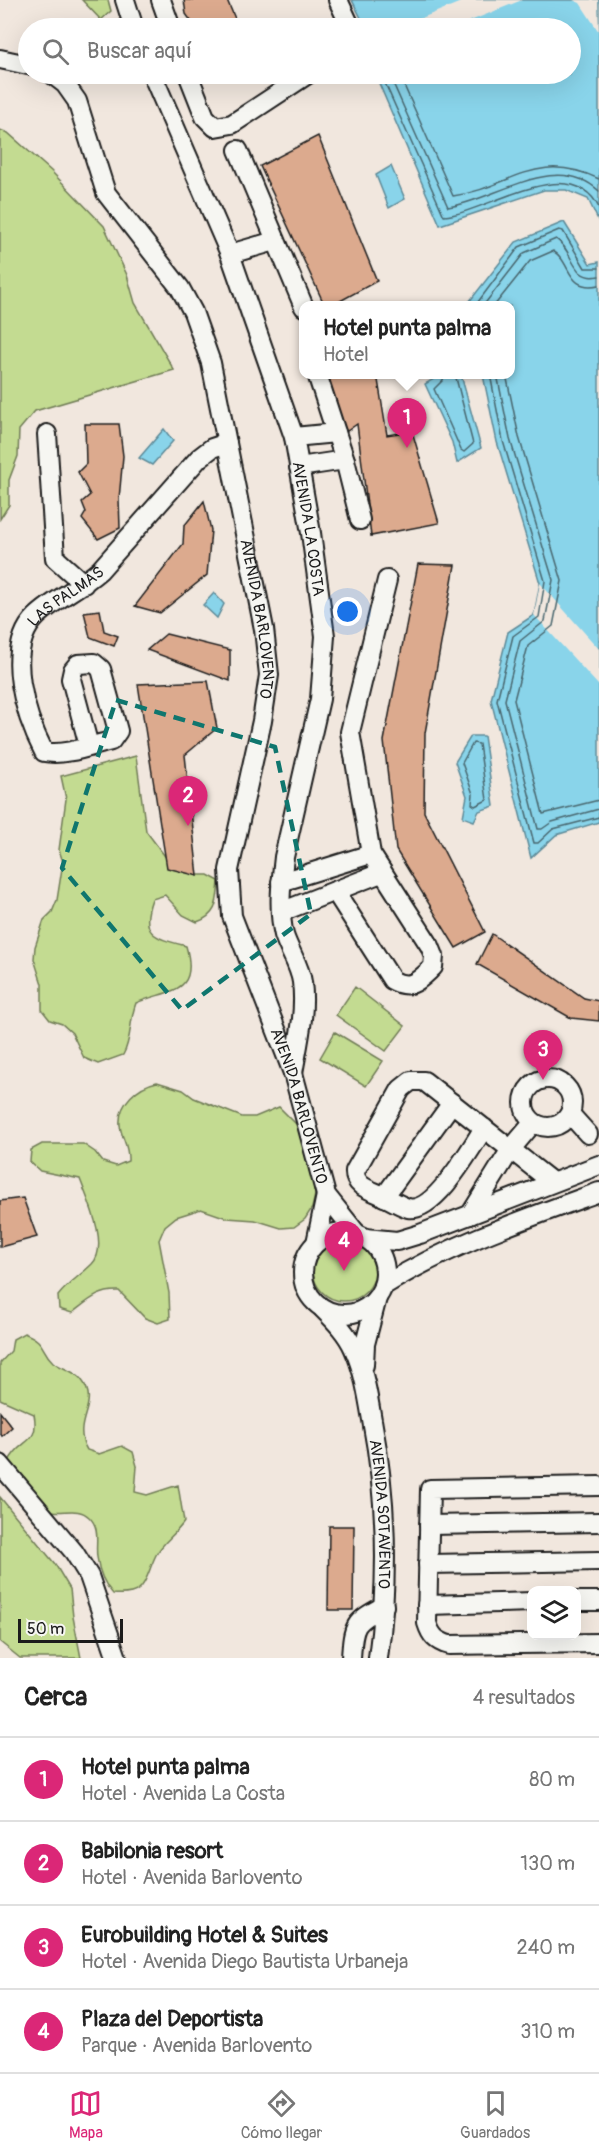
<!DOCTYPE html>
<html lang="es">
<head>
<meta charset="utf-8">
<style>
  :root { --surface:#fff; --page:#f6f6f6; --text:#222; --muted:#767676; --line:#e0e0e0; --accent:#db2777 }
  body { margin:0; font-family:Pangolin,sans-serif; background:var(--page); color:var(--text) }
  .controls { position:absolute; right:18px; bottom:18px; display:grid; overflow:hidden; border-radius:12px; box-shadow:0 6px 24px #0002 }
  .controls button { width:54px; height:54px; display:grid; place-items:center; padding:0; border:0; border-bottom:2px solid var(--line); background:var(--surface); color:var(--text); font:30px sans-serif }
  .scale { position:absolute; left:18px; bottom:15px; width:105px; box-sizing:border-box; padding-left:6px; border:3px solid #1c1c1c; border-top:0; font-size:16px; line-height:21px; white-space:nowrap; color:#1c1c1c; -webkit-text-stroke:4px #f6f6f2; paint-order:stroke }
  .you { position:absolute; left:348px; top:612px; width:21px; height:21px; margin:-15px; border:4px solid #fff; border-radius:50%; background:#1a73e8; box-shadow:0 0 0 9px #1a73e833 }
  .badge { display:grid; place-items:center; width:39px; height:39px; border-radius:50%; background:var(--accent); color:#fff; font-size:20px; font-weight:700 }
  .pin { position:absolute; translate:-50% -50px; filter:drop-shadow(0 2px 3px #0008) }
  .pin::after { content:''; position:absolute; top:32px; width:21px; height:18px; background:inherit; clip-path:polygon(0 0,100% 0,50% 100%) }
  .popup { position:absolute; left:299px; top:301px; width:216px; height:78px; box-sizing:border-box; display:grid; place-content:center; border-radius:12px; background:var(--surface); filter:drop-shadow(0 2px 4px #0005); font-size:20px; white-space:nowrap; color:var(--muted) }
  .popup b { font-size:22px; color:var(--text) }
  .popup::after { content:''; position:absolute; left:50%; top:100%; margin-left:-12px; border:12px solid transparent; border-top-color:var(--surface) }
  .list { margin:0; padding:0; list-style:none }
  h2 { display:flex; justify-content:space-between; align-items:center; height:78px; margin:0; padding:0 24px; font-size:26px }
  h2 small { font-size:20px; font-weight:400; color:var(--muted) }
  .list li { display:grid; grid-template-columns:39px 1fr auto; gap:18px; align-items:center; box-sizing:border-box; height:84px; padding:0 24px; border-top:2px solid var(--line) }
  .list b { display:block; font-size:22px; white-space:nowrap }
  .list p { margin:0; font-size:20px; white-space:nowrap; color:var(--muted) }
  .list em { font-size:20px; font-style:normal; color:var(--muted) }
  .icon { flex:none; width:33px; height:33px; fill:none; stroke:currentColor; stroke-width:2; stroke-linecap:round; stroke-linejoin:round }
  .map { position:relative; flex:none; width:599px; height:1658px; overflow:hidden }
  .search { position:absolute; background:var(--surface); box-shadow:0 6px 24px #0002; left:18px; right:18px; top:18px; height:66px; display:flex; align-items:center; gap:15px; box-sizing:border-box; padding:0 21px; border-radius:33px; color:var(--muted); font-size:22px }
  .sheet { height:414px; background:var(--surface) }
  nav { display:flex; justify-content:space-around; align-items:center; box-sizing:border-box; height:84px; border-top:2px solid var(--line); background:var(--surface); font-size:16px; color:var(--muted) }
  nav a { display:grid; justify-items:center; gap:3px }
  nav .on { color:var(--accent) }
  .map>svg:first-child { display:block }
  .green { fill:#c3db91; stroke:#707c56; stroke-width:1.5 }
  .water { fill:#89d4ea; stroke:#5d8a98; stroke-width:1.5 }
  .pier { fill:#f1e7de }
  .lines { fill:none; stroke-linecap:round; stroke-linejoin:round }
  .shore { stroke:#48666e; stroke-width:1.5 }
  .building { fill:#dcaa8e; stroke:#1c1c1c; stroke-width:1.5 }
  .minor-casing { stroke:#1c1c1c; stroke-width:22 }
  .minor { stroke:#f6f6f2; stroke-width:18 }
  .marked { fill:none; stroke:#0f766e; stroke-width:4.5; stroke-dasharray:12 8; stroke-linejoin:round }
  .labels { text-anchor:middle; stroke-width:6; stroke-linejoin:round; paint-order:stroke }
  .street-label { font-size:16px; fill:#1c1c1c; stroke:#f6f6f2 }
</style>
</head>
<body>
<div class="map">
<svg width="599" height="1658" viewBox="0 0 599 1658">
  <rect width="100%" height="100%" fill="#f1e7de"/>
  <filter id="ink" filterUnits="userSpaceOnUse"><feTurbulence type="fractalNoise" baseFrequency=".0167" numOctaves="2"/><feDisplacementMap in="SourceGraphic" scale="12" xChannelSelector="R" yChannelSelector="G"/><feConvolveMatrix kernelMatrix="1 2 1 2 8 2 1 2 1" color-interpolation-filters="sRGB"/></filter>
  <g filter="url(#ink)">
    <path class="green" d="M 82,0 L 108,0 L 111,11 L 101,20 Z
      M 0,130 L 8,133 L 51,171 L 104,226 L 127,275 L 135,303 L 174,370 L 35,411 L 19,430 L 18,456 L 9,480 L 9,505 L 0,519 Z
      M 136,756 L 146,831 L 173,867 L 196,875 L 208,875 L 219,881 C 217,901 218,915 197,922 L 183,915 L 165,895 L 152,899 C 139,935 155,938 186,946 C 200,996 167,989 136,1003 C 129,1021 132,1039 123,1055 L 98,1064 L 84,1058 L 72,1033 L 62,1024 L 50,1020 L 42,1010 L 42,984 L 34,959 L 35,947 L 44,920 L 52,912 L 57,900 L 63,862 L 59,850 L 66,799 L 61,776 Z
      M 355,987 L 405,1026 L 386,1051 L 336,1015 Z
      M 335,1032 L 383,1061 L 366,1086 L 320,1058 Z
      M 157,1082 L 183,1090 L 194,1098 L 242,1117 L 255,1117 L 279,1107 L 298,1126 L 311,1166 L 315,1195 L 312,1208 L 305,1219 L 294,1227 L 281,1228 L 255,1220 L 227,1218 L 201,1209 L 176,1217 L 165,1226 L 159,1240 L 169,1293 L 170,1319 L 158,1323 L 145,1318 L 119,1291 C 98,1290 88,1301 72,1313 L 59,1309 L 58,1296 C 68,1283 81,1275 92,1264 C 110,1246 87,1198 80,1179 L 40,1171 L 30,1162 L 31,1150 L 42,1144 L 83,1144 L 95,1152 L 103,1162 L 116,1166 L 128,1161 C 129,1145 121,1138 120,1125 C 118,1103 138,1086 157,1082 Z
      M313 1270a31 31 0 1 1 62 0a31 31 0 1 1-62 0Z
      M 24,1333 C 47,1342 40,1350 53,1362 C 62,1369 73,1370 81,1379 C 102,1405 70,1421 87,1450 L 99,1454 L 122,1446 L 133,1452 L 137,1466 L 135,1492 L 147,1495 L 178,1485 L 184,1522 C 177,1533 162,1543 156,1555 C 144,1579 148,1597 113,1594 C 103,1583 99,1572 97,1557 C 95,1543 101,1528 89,1517 C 76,1504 57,1518 42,1507 C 28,1497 18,1476 8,1463 C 20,1437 40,1446 34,1414 L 0,1399 L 0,1363 L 11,1351 L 13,1339 Z
      M 0,1497 L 55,1564 L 70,1589 L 73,1617 L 81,1658 L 20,1658 L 0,1642 Z"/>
    <path class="water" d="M 352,0 L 599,0 L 599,222 L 588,199 L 566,190 L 544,190 L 440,225 L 375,74 L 570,74 L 570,28 L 366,28 Z
      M 391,166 L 405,199 L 389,208 L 376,175 Z
      M 564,222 L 590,264 L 599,262 L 599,822 L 556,835 L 531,858 L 491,700 L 508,632 L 534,615 L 540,583 L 497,442 L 483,375 L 510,374 L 510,306 L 469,305 L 469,302 L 516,242 Z
      M 442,374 L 461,375 L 481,448 L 457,463 L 452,442 L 425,384 Z
      M 164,429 L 173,441 L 152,465 L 139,458 Z
      M 214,593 L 224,604 L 217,618 L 203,605 Z
      M 471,736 L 484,736 L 494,806 L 479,811 L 474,821 L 463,817 L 467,796 L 455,762 Z"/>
    <path class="pier" d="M 466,0 L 522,0 L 453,28 L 397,28 Z
      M 573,0 L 598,0 L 599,32 L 580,3 Z
      M 540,583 L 599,649 L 599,686 L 534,615 Z"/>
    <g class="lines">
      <path class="shore" d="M 381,74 L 444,216 C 486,213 572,150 599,208
        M 389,74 L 448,207 C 494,201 556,150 599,191
        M 399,74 L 453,196 C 511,188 535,149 599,179
        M 475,306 L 519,247 L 559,230 L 563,231 L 585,268 L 599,268
        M 483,306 L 524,253 L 556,239 C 574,250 571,282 599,276
        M 494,306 L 530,261 L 553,251 C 572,262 566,292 599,285
        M 444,374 L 443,380 L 434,389 L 461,450 L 464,452 L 473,444 L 455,374
        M 490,374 L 503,441 L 545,581 L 539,617 L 513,636 L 497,700 L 534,843 L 538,843 L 553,829 L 599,817
        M 497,374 L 510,439 L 553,580 L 545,621 L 520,641 L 505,700 L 538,829 L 542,829 L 552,822 L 599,809
        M 506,374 L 519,437 L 562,581 L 553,626 L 528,646 L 514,700 L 543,814 L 599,800
        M 473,743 L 479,744 L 487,800 L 475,806 L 472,804 L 473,794 L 462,763 Z"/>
    </g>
    <path class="building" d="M 184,0 L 227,0 L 239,28 L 196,28 L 186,14 Z
      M 267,74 L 285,74 L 284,78 Z
      M 318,136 L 377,281 L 331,306 L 325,306 L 260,166 Z
      M 322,374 L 377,374 L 387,435 L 412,431 L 439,523 L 371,536 L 357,424 L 340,436 Z
      M 85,424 L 119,424 L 123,456 L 119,499 L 120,528 L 98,539 L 82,519 L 86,512 L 82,502 L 90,495 L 78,472 L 86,464 Z
      M 204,501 L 211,530 L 207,575 L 160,613 L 135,606 L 183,544 L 184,526 Z
      M 418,564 L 455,565 L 425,733 L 424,812 L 485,932 L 456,948 L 396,850 L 384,741 Z
      M 100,610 L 104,631 L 118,636 L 114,646 L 90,637 L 84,612 Z
      M 166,634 L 230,650 L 230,681 L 147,650 Z
      M 208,681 L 217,728 L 185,755 L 198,876 L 167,868 L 138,684 Z
      M 492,934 L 584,998 L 599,1001 L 599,1021 L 571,1018 L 477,964 Z
      M 23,1198 L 37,1237 L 0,1247 L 0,1201 Z
      M 0,1412 L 12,1427 L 2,1436 L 0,1433 Z
      M 329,1526 L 354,1526 L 353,1610 L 328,1610 Z"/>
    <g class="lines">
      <defs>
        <g id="minor">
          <path d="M 125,0 L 134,28"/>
          <path d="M 161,0 L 171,28"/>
          <path d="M 338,0 L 351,28"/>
          <path d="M 0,59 L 28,65"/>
          <path id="s1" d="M 52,74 L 65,84 L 77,101 L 106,193 L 180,288 L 193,312 L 211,363 L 264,629 L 269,675 L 262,721 L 229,870 L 232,916 L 293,1073 L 326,1195 L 357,1234"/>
          <path id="s2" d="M 152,74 L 230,254 L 294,437 L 311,533 L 325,636 L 320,699 L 284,857 C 281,883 278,910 284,935 C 289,951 300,966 302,982 C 306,1012 298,1044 293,1073"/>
          <path d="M 188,74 L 205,117 L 215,127 L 232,124 L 308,74"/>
          <path d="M 238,150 L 304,307"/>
          <path d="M 230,254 L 275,241"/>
          <path d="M 317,374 L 345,460 L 360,520"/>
          <path d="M 47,434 L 55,558 L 84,584"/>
          <path d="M 294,437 L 336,433"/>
          <path d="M 299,467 L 345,460"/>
          <path id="s3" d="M 89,746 L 71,679 L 73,670 L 78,664 L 94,663 L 101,669 L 118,731 L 111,741 C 90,746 65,756 44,752 C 26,717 3,649 36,617 C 55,599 80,588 100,570 L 199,458 L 212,448 L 227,443"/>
          <path d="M 281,882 L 371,854"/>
          <path d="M 335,891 L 392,980 C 411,991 419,980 433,967 L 434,956 L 430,946 L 371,854 L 350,732 L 387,580"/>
          <path d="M 281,912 L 381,873"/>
          <circle cx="548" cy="1103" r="24"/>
          <path d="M 570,1114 L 588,1134"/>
          <path d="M 484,1128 C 471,1148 434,1214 408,1208 C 398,1205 388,1198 379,1194 C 367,1189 354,1185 355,1171 L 401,1089 L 411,1081 L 424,1081 L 552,1182"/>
          <path d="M 384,1197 L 452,1103"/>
          <path d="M 470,1215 L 511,1149 L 533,1123"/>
          <circle cx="344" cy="1273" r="41"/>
          <path d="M 365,1238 L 397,1241 L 420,1234 L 599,1165"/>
          <path d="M 316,1243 L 326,1195"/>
          <path d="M 383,1286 C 451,1244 525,1219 599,1192"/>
          <path id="s4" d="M 323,1309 C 335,1321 347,1333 354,1349 C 364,1371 368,1396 372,1420 C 387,1499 389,1578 378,1658"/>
          <path d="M 364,1365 L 365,1344 L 377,1298"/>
          <path d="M 0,1464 L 74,1552 L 89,1576 L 117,1658"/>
          <path d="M 599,1486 L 430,1489 L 427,1623 C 431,1636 436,1641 449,1645 L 599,1643"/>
          <path d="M 429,1525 L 599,1522"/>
          <path d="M 428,1564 L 599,1561"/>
          <path d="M 576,1601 L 599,1601"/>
          <path d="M 427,1605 L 532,1602"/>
          <path d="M 351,1658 C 353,1625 354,1622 384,1606"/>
        </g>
      </defs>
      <use href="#minor" class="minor-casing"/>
      <use href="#minor" class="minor"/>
    </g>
  </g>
  <path class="marked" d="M 116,700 L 275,747 L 311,914 L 182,1010 L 62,868 Z"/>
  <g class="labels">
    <g class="street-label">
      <text dy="6" stroke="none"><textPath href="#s2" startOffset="483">AVENIDA LA COSTA</textPath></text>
      <text dy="6" stroke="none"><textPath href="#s3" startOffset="436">LAS PALMAS</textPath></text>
      <text dy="6" stroke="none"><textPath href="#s1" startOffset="596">AVENIDA BARLOVENTO</textPath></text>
      <text dy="6" stroke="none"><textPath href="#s1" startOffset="1100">AVENIDA BARLOVENTO</textPath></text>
      <text dy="6" stroke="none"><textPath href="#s4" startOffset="219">AVENIDA SOTAVENTO</textPath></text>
    </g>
  </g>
</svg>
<div class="controls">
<button><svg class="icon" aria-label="layers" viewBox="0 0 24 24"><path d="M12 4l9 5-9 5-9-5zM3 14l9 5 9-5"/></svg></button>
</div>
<div class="scale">50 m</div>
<div class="you"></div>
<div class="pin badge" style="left:407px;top:448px">1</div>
<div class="popup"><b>Hotel punta palma</b>Hotel</div>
<div class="pin badge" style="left:188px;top:826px">2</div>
<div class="pin badge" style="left:543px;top:1080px">3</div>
<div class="pin badge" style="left:344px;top:1271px">4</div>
<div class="search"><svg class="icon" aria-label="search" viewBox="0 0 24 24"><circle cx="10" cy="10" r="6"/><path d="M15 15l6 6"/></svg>Buscar aquí</div>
</div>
<section class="sheet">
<h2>Cerca<small>4 resultados</small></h2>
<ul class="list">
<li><span class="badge">1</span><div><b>Hotel punta palma</b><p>Hotel · Avenida La Costa</p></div><em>80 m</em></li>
<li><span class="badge">2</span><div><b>Babilonia resort</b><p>Hotel · Avenida Barlovento</p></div><em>130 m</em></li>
<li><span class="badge">3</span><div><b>Eurobuilding Hotel &amp; Suites</b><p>Hotel · Avenida Diego Bautista Urbaneja</p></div><em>240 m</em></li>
<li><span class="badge">4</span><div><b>Plaza del Deportista</b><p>Parque · Avenida Barlovento</p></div><em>310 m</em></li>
</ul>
</section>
<nav>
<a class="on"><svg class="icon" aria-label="map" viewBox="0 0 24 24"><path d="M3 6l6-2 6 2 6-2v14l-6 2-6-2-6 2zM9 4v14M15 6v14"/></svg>Mapa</a>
<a><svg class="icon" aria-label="directions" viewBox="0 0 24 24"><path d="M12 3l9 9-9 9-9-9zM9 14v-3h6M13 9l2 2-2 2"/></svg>Cómo llegar</a>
<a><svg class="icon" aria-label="saved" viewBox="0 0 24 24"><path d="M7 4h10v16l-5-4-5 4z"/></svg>Guardados</a>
</nav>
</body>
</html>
